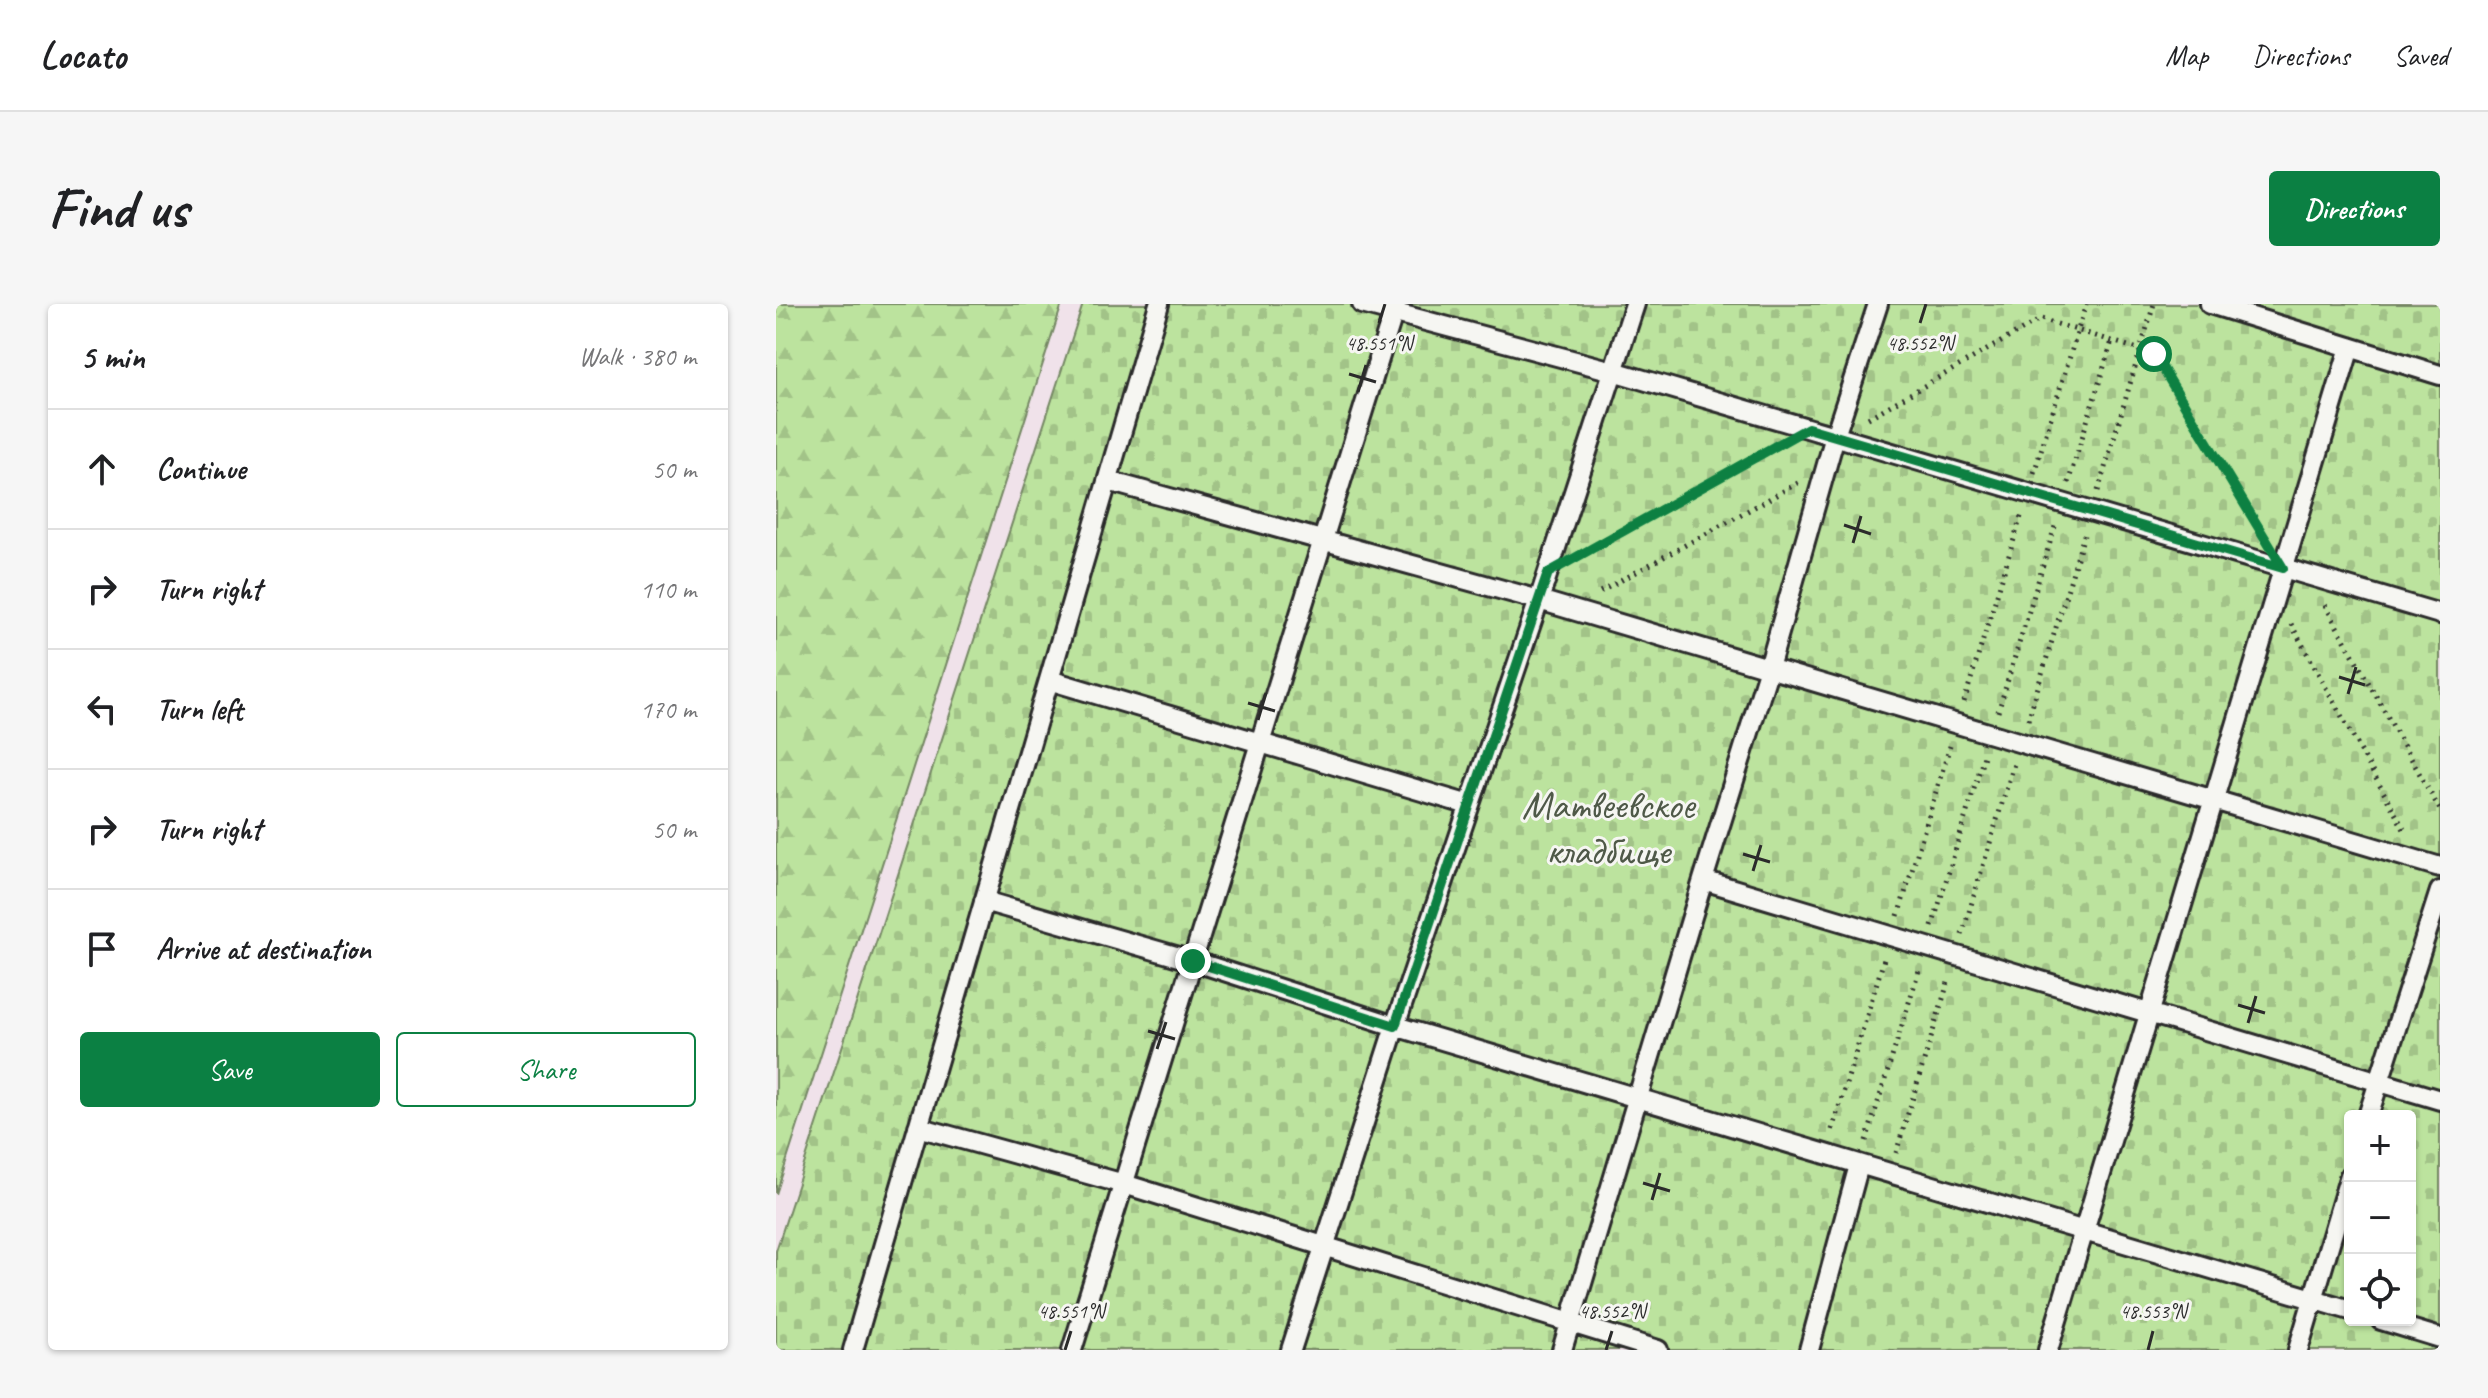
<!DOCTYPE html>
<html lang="en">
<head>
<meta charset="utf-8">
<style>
  :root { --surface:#fff; --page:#f6f6f6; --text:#202124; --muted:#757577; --line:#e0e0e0; --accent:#0b8043 }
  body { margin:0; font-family:Caveat,sans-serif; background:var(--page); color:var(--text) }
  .controls { position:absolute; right:24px; bottom:24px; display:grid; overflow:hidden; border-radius:8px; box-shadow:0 2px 6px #0004 }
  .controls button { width:72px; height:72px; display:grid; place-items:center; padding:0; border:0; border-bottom:2px solid var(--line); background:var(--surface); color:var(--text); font:40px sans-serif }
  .stop { position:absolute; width:24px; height:24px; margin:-18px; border:6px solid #0b8043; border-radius:50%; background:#fff }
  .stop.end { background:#0b8043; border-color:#fff; box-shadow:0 2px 8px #0008 }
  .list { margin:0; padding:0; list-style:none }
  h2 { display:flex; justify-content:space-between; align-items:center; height:104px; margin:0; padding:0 32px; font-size:34px }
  h2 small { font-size:26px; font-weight:400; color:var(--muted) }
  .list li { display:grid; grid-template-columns:52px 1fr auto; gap:24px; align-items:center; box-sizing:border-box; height:120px; padding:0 32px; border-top:2px solid var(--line) }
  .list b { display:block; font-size:30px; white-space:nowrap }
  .list em { font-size:26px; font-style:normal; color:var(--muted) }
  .actions { display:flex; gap:16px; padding:24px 32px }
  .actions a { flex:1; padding:18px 0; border:2px solid var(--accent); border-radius:8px; text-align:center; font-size:28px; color:var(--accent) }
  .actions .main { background:var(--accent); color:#fff }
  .icon { flex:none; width:44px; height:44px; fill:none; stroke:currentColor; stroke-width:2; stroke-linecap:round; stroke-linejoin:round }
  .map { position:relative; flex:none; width:1664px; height:1046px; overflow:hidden; border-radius:8px }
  header { display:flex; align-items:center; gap:48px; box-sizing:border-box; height:112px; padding:0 40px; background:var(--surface); border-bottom:2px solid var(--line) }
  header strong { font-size:38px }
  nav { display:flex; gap:44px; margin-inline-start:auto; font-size:28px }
  .intro { display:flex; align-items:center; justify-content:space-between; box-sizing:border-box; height:192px; padding:0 48px }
  h1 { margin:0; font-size:56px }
  .button { padding:20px 36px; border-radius:8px; background:var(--accent); color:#fff; font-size:28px; font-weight:700 }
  main { display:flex; gap:48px; padding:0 48px }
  aside { flex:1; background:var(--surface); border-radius:8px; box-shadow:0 2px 6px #0004 }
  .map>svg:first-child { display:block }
  .forest { fill:url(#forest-firs); stroke:#748764; stroke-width:2 }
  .cemetery { fill:url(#cemetery-stones); stroke:#748764; stroke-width:2; fill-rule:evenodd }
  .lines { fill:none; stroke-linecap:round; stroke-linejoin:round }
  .service-casing { stroke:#2b2b2b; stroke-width:24 }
  .path { stroke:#2b2b2b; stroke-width:5; stroke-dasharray:2 6; stroke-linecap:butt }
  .service { stroke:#f6f6f2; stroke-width:18 }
  .route { stroke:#0b8043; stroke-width:10 }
  .ticks { fill:none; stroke:#2b2b2b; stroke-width:3 }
  .labels { text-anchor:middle; stroke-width:6; stroke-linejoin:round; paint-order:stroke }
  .park-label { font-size:40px; fill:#4f5948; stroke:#f6f6f2 }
  .ticks-label { font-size:20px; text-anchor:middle; fill:#2b2b2b; stroke:#f6f6f2; stroke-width:6; stroke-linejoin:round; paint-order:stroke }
</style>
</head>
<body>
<header>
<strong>Locato</strong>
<nav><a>Map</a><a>Directions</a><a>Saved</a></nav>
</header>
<div class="intro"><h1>Find us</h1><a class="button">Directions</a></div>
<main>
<aside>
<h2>5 min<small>Walk · 380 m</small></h2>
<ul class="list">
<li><svg class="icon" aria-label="ahead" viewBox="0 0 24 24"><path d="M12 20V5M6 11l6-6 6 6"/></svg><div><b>Continue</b></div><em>50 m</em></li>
<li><svg class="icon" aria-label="right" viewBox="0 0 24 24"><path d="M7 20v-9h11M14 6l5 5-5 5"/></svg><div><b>Turn right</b></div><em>110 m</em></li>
<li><svg class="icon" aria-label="left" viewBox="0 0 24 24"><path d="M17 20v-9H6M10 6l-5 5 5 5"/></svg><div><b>Turn left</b></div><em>170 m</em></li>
<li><svg class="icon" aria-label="right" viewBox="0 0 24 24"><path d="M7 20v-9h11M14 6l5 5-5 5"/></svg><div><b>Turn right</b></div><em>50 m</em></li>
<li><svg class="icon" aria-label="arrive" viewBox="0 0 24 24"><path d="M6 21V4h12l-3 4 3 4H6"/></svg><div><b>Arrive at destination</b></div></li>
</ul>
<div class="actions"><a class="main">Save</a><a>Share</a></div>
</aside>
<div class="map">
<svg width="1664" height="1046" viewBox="0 0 1664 1046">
  <defs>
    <pattern id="forest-firs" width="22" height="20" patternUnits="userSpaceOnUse" patternTransform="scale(2)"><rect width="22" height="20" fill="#bce39e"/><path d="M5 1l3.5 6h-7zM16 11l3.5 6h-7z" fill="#a2c388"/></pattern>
    <pattern id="cemetery-stones" width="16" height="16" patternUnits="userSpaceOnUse" patternTransform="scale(2)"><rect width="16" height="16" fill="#bce39e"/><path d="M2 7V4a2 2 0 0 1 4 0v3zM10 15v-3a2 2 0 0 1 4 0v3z" fill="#a2c388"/></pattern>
  </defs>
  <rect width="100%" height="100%" fill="#f0e2ea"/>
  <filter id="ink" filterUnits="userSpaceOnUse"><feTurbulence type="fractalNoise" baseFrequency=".0125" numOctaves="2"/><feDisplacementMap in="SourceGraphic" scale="16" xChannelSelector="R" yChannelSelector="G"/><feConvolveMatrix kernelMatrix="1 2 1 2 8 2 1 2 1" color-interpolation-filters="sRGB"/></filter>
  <g filter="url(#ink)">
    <path class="forest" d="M 0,0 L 286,0 L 0,890 Z"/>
    <path class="cemetery" d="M 307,0 L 1664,0 L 1664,1046 L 0,1046 L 0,947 ZM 1574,812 L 1634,812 L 1634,1016 L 1574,1016 Z"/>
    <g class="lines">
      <defs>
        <path id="service" d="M 586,0 L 837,67 L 1664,310
          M 1434,0 L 1664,71
          M 332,177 L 763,296 L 1664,563
          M 273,376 L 693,501
          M 927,576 L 1664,796
          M 208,597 L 417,657 L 619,722 L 1574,1006
          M 1592,812 L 1664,587
          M 142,823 L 348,880 L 882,1046
          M 1605,1016 L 1664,1034
          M 77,1046 L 383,0
          M 296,1046 L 620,0
          M 515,1046 L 619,722 L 763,296 L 859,0
          M 786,1046 L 927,576 L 993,364 L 1059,132 L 1102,0
          M 1033,1046 L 1083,861
          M 1272,1046 L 1574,43
          M 1522,1046 L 1574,871"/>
      </defs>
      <use href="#service" class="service-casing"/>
      <path class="path" d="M 1092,114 L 1265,15 L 1378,50 L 1488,232
        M 1258,169 L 1310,0
        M 1292,179 L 1336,37
        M 1322,187 L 1378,0
        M 802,252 L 1003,140
        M 824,288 L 1022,179
        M 1549,301 L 1664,506
        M 1515,320 L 1630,529
        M 1188,398 L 1246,209
        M 1222,408 L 1280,219
        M 1252,416 L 1308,231
        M 1122,612 L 1174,442
        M 1156,623 L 1208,452
        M 1186,631 L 1238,460
        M 1056,826 L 1109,652
        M 1090,837 L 1144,663
        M 1120,849 L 1173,675"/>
      <use href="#service" class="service"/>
    </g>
  </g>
  <g class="lines" filter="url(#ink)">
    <path class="route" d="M 417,657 L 619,722 L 772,269 L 1032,124 L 1507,264 L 1378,50"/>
  </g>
  <path class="ticks" d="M 603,19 L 609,0M 1144,19 L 1150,0M 573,70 L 600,78M 582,88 L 590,61M 1068,221 L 1095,230M 1077,239 L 1085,212M 1563,373 L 1589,381M 1572,390 L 1580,363M 472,399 L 499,407M 482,416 L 490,389M 967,550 L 994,558M 977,567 L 985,541M 1462,701 L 1489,709M 1472,719 L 1480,692M 372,727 L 399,735M 381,745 L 390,718M 867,879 L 894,887M 876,896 L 884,869M 289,1046 L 295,1027M 830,1046 L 836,1027M 1372,1046 L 1377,1027"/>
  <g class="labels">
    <g class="park-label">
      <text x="832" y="514">Матвеевское<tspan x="832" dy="46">кладбище</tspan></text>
    </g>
  </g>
  <g class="ticks-label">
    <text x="603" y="46">48.551°N</text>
    <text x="1144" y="46">48.552°N</text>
    <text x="295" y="1014">48.551°N</text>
    <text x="836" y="1014">48.552°N</text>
    <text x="1377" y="1014">48.553°N</text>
  </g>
</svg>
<div class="controls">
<button>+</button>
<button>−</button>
<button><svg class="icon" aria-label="locate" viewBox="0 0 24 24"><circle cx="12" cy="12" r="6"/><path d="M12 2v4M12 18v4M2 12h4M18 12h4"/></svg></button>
</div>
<div class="stop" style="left:1378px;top:50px"></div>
<div class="stop end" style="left:417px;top:657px"></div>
</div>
</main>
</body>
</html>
